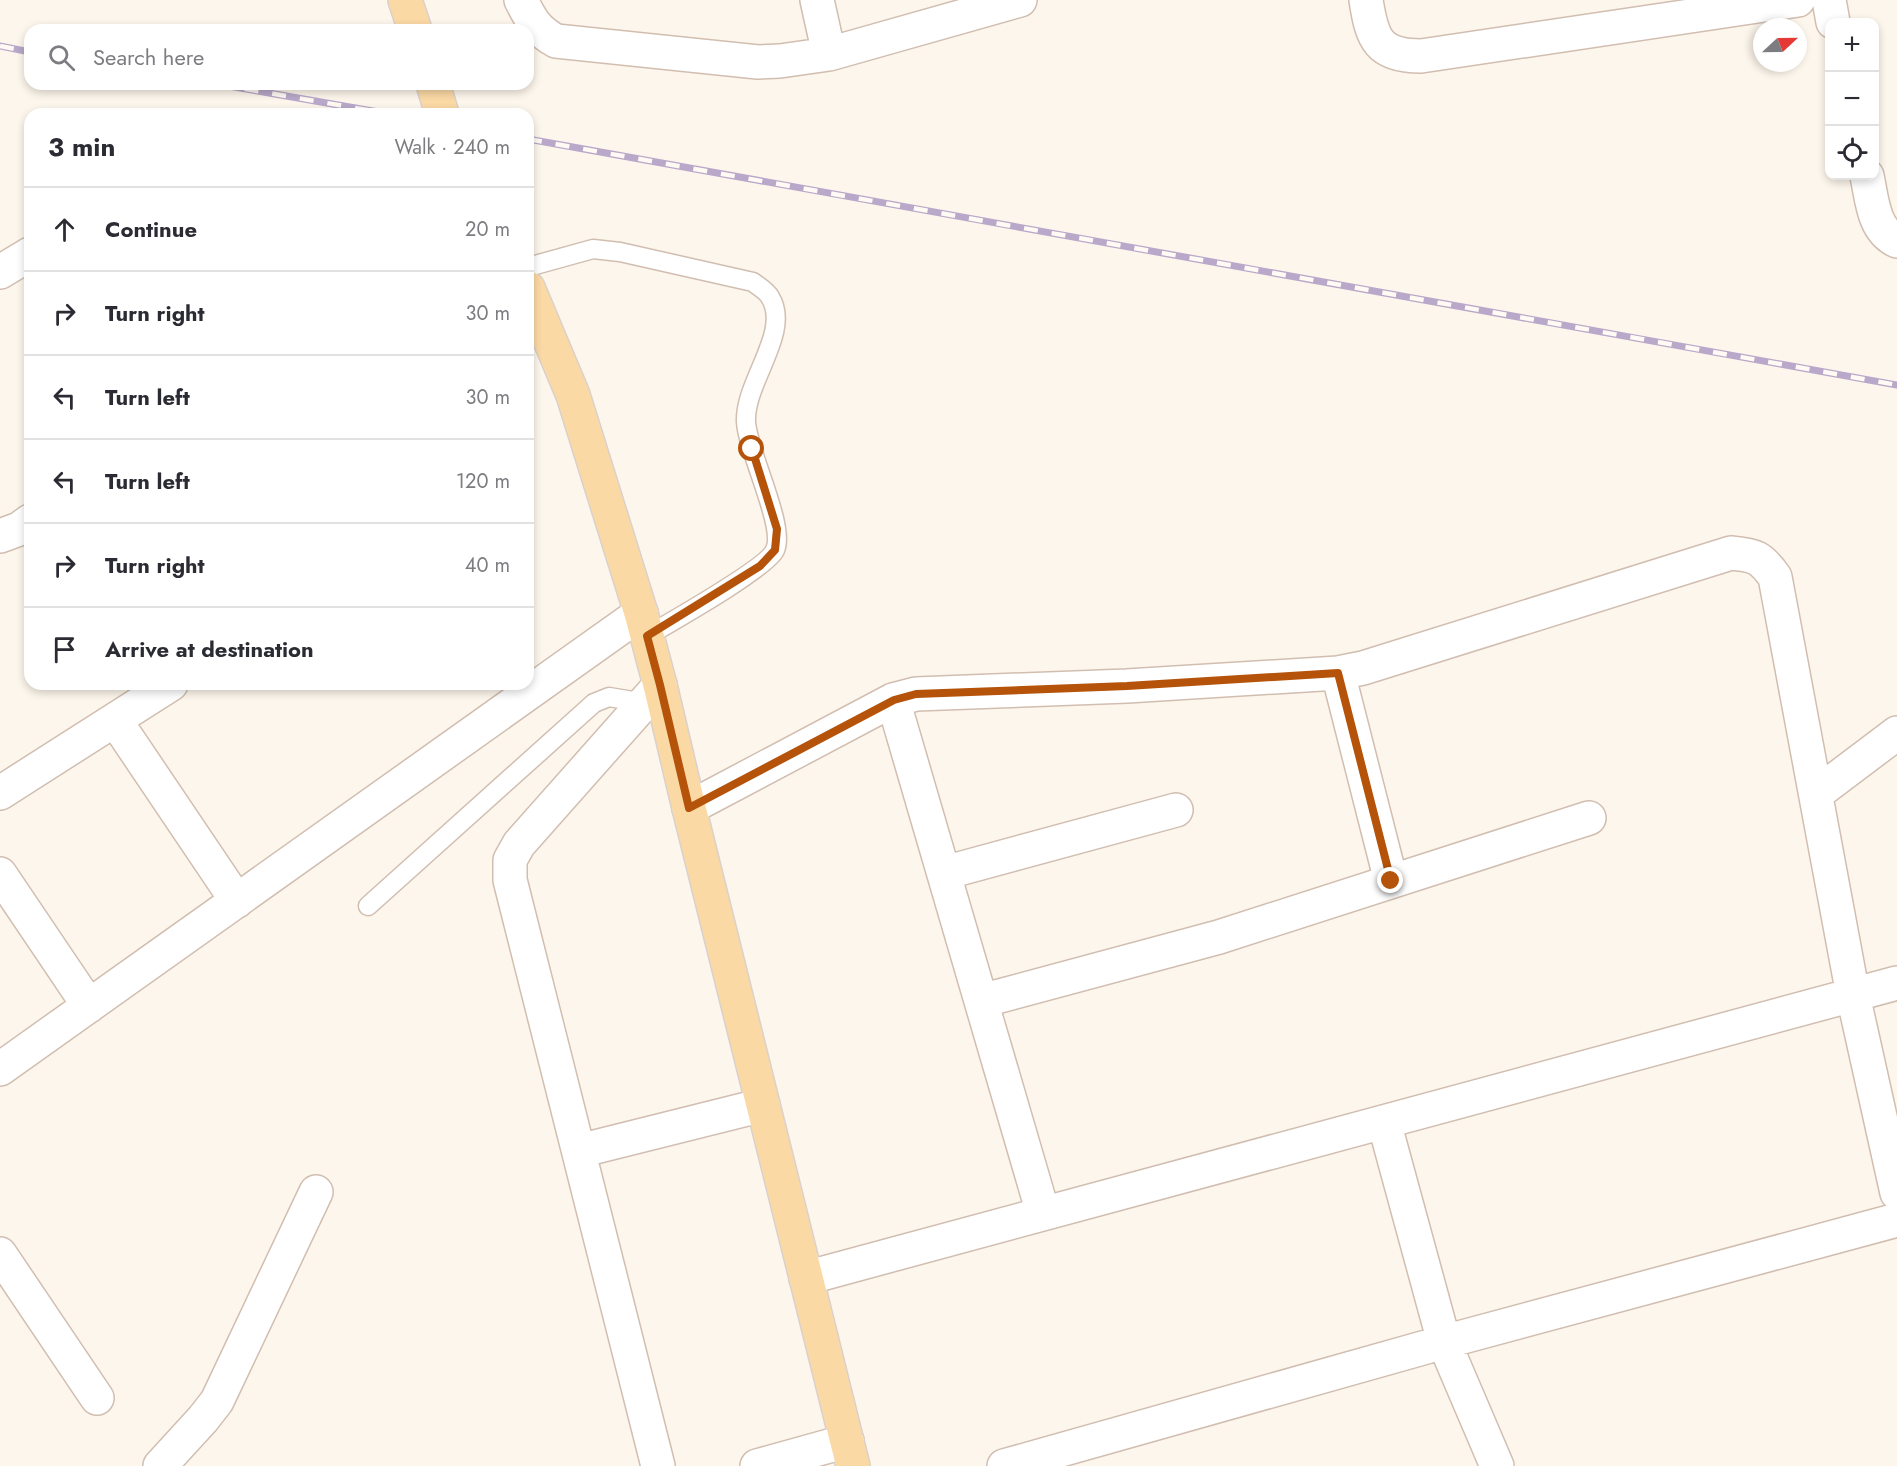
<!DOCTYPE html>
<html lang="en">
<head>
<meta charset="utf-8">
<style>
  :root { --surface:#fff; --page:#f2f2f3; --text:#2b2b33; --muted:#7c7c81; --line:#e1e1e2 }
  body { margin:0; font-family:Jost,sans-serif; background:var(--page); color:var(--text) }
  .controls { position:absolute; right:18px; top:18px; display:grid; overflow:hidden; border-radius:12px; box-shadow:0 3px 9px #0003 }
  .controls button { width:54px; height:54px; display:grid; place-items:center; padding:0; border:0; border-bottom:2px solid var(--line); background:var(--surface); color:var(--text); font:30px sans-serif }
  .compass { position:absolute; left:1753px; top:18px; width:54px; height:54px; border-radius:50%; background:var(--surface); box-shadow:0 3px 9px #0003; rotate:68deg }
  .stop { position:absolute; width:18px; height:18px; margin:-14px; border:4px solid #b45309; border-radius:50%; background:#fff }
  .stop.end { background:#b45309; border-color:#fff; box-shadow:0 2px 6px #0008 }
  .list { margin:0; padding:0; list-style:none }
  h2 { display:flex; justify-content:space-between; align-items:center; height:78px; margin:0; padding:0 24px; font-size:26px }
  h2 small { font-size:20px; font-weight:400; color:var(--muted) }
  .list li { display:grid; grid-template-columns:39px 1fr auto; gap:18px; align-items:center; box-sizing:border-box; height:84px; padding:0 24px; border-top:2px solid var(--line) }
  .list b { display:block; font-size:22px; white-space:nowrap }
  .list em { font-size:20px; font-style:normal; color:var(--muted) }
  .icon { flex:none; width:33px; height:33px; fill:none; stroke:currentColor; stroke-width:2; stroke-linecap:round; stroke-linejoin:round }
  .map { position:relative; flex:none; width:1897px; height:1466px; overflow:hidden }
  .search { position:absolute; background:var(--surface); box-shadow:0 3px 9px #0003; left:24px; top:24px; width:510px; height:66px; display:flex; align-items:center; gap:15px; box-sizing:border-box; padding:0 21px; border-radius:18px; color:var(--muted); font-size:22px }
  .panel { position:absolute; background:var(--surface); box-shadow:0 3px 9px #0003; left:24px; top:108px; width:510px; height:582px; border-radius:18px }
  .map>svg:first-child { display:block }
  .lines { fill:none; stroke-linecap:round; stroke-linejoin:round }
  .service-casing { stroke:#d1beb0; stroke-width:21 }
  .minor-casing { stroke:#d1beb0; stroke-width:36 }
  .primary-casing { stroke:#dad1cd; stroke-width:36 }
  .service { stroke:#fff; stroke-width:18 }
  .minor { stroke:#fff; stroke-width:33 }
  .primary { stroke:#fbd9a5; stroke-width:33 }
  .rail-casing { stroke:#b9a8c9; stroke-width:7 }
  .rail { stroke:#fffaf3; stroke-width:4.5; stroke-dasharray:14; stroke-linecap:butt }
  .route { stroke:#b45309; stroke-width:8 }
</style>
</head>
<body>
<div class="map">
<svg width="1897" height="1466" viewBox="0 0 1897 1466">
  <rect width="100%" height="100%" fill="#fdf6ec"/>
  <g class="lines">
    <defs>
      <path id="service" d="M 528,267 L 593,249 L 620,252 L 753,282 C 758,286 767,291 770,297 C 792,332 744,382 746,422 C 748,453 786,527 775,550 C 767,568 669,623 647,636
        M 368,906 L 594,703 L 609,697 L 645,703"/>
      <path id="minor" d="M 521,0 C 531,20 536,30 556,41 L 758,62 L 780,61 L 829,54 L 1020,0
        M 817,0 L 829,54
        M 1366,0 C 1372,39 1378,56 1421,56 L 1798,0
        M 1829,0 L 1833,22
        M 1867,176 C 1872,199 1873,230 1897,241
        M 0,272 L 30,254
        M 0,536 L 19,529 L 30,521
        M 1338,673 L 1391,881
        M 893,700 L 1043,1213
        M 115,720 L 237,901
        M 0,793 L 171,684
        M 1816,794 L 1897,733
        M 689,808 L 893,700 L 916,694 L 1127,686 L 1338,673 L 1363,668 L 1731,553 C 1755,555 1761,557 1775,577 L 1853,995 L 1897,1193
        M 944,873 L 1176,810
        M 0,874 L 89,1006
        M 981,1001 L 1219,937 L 1589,818
        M 0,1069 L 641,613
        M 1384,1122 L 1444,1342 L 1497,1466
        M 579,1151 L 763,1105
        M 0,1254 L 97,1398
        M 806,1278 L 1897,983
        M 160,1466 L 203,1419 L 217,1401 L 316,1192
        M 658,1466 L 510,880 L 510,860 L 519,844 L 660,685
        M 757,1466 L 847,1441
        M 1004,1466 L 1444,1342 L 1897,1220"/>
      <path id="primary" d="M 405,0 L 415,30
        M 433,84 L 442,114
        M 528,288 L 573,395 L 641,613 L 660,685 L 689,808 L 853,1466"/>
    </defs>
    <use href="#service" class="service-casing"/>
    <use href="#minor" class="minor-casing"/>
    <use href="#primary" class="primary-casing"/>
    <use href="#service" class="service"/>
    <use href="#minor" class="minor"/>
    <use href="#primary" class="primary"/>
    <defs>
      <path id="rail" d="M 0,46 L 30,52
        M 217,84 L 390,114
        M 528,139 L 1897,385"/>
    </defs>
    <use href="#rail" class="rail-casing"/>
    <use href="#rail" class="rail"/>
  </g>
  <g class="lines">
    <path class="route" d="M 752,449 L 777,529 L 775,550 L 760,566 L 647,636 L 660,685 L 689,808 L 894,700 L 916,694 L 1127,686 L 1338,673 L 1391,881"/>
  </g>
</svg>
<div class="controls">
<button>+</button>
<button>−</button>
<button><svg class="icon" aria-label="locate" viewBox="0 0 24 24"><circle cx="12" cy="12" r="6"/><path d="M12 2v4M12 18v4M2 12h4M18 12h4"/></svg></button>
</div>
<svg class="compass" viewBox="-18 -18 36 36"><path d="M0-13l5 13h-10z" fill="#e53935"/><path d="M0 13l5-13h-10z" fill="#7c7c81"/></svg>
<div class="stop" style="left:752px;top:449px"></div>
<div class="stop end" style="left:1391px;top:881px"></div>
<div class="search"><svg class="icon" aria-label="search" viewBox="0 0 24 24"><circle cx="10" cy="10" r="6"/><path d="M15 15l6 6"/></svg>Search here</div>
<section class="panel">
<h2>3 min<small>Walk · 240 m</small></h2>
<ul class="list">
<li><svg class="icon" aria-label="ahead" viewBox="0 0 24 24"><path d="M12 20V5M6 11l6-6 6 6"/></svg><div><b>Continue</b></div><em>20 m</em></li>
<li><svg class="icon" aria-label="right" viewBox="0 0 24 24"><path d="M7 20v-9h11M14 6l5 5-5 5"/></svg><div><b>Turn right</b></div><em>30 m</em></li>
<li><svg class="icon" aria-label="left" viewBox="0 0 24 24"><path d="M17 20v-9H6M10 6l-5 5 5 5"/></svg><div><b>Turn left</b></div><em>30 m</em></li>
<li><svg class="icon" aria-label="left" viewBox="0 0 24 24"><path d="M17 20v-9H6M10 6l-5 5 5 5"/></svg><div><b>Turn left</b></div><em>120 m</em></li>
<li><svg class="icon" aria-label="right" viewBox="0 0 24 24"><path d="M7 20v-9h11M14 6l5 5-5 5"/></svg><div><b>Turn right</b></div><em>40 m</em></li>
<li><svg class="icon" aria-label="arrive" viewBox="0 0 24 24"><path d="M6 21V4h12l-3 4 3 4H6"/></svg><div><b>Arrive at destination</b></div></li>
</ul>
</section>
</div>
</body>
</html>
